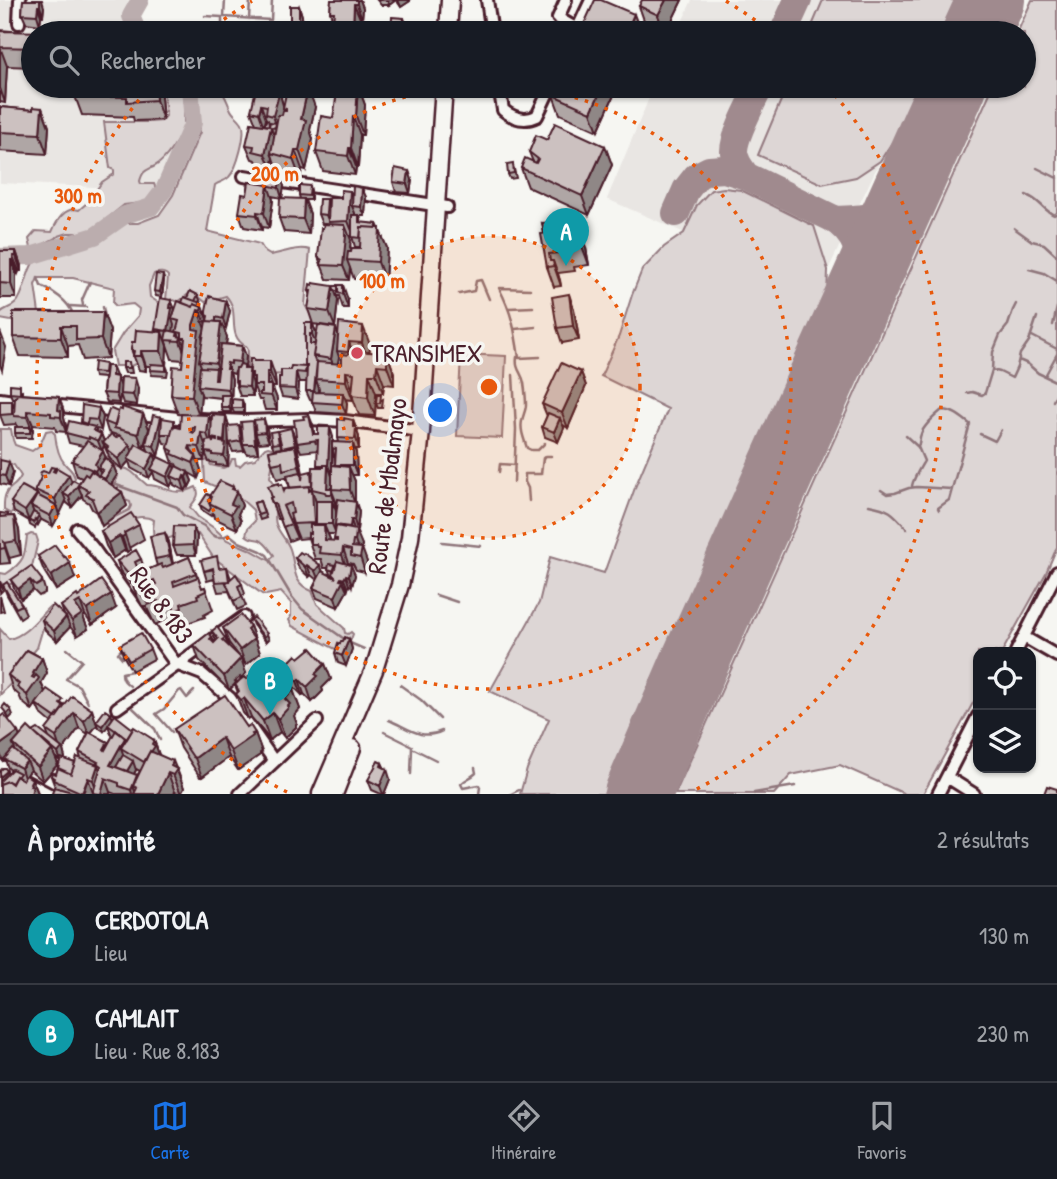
<!DOCTYPE html>
<html lang="fr">
<head>
<meta charset="utf-8">
<style>
  :root { --surface:#171b24; --page:#242831; --text:#f1f3f6; --muted:#9ea1a6; --line:#363941; --accent:#1a73e8 }
  body { margin:0; font-family:"Patrick Hand",sans-serif; background:var(--page); color:var(--text) }
  .controls { position:absolute; right:21px; bottom:21px; display:grid; overflow:hidden; border-radius:14px; box-shadow:0 2px 5px #0004 }
  .controls button { width:63px; height:63px; display:grid; place-items:center; padding:0; border:0; border-bottom:2px solid var(--line); background:var(--surface); color:var(--text); font:35px sans-serif }
  .you { position:absolute; left:441px; top:411px; width:24px; height:24px; margin:-18px; border:5px solid #fff; border-radius:50%; background:#1a73e8; box-shadow:0 0 0 10px #1a73e833 }
  .badge { display:grid; place-items:center; width:46px; height:46px; border-radius:50%; background:var(--accent); color:#fff; font-size:23px; font-weight:700 }
  .pin { position:absolute; translate:-50% -58px; filter:drop-shadow(0 2px 4px #0008) }
  .pin::after { content:''; position:absolute; top:37px; width:24px; height:21px; background:inherit; clip-path:polygon(0 0,100% 0,50% 100%) }
  .list { margin:0; padding:0; list-style:none }
  h2 { display:flex; justify-content:space-between; align-items:center; height:91px; margin:0; padding:0 28px; font-size:30px }
  h2 small { font-size:23px; font-weight:400; color:var(--muted) }
  .list li { display:grid; grid-template-columns:46px 1fr auto; gap:21px; align-items:center; box-sizing:border-box; height:98px; padding:0 28px; border-top:2px solid var(--line) }
  .list b { display:block; font-size:26px; white-space:nowrap }
  .list p { margin:0; font-size:23px; white-space:nowrap; color:var(--muted) }
  .list em { font-size:23px; font-style:normal; color:var(--muted) }
  .icon { flex:none; width:38px; height:38px; fill:none; stroke:currentColor; stroke-width:2; stroke-linecap:round; stroke-linejoin:round }
  .map { position:relative; flex:none; width:1057px; height:794px; overflow:hidden }
  .search { position:absolute; background:var(--surface); box-shadow:0 2px 5px #0004; left:21px; right:21px; top:21px; height:77px; display:flex; align-items:center; gap:18px; box-sizing:border-box; padding:0 24px; border-radius:38px; color:var(--muted); font-size:26px }
  .sheet { height:287px; background:var(--surface) }
  nav { display:flex; justify-content:space-around; align-items:center; box-sizing:border-box; height:98px; border-top:2px solid var(--line); background:var(--surface); font-size:19px; color:var(--muted) }
  nav a { display:grid; justify-items:center; gap:4px }
  nav .on { color:var(--accent) }
  .map>svg:first-child { display:block }
  .built { fill:#e9e6e3 }
  .green { fill:#ddd6d5; stroke:#947a80; stroke-width:2 }
  .lines { fill:none; stroke-linecap:round; stroke-linejoin:round }
  .stream { stroke:#8e747a; stroke-width:2.5 }
  .river { stroke:#bbadae; stroke-width:18 }
  .taxiway { stroke:#a08a8e; stroke-width:28 }
  .runway { stroke:#a08a8e; stroke-width:68 }
  .minor-casing { stroke:#4a1f2b; stroke-width:16 }
  .highway-casing { stroke:#4a1f2b; stroke-width:21 }
  .minor { stroke:#f6f6f2; stroke-width:10 }
  .highway { stroke:#f6f6f2; stroke-width:16 }
  .wall { fill:#afa6a5; stroke:#4a1f2b; stroke-width:2; fill-rule:evenodd }
  .shaded-wall { fill:#8f8786; stroke:#4a1f2b; stroke-width:2 }
  .building { fill:#ccc1c0; stroke:#4a1f2b; stroke-width:2; fill-rule:evenodd }
  .ring { fill:none; stroke:#e8590c; stroke-width:3.5; stroke-dasharray:3.5 7 }
  .poi-dot { fill:#d1495b; stroke:#f6f6f2; stroke-width:2.5 }
  .labels { text-anchor:middle; stroke-width:7; stroke-linejoin:round; paint-order:stroke }
  .poi-label { font-size:26px; fill:#4a1f2b; stroke:#f6f6f2; text-anchor:start }
  .street-label { font-size:26px; fill:#4a1f2b; stroke:#f6f6f2 }
  .centre { fill:#e8590c; stroke:#f6f6f2; stroke-width:3.5 }
  .ring-label { font-size:21px; text-anchor:middle; font-weight:bold; fill:#e8590c; stroke:#f6f6f2; stroke-width:7; stroke-linejoin:round; paint-order:stroke }
</style>
</head>
<body>
<div class="map">
<svg width="1057" height="794" viewBox="0 0 1057 794">
  <rect width="100%" height="100%" fill="#f6f6f2"/>
  <filter id="ink" filterUnits="userSpaceOnUse"><feTurbulence type="fractalNoise" baseFrequency=".0143" numOctaves="2"/><feDisplacementMap in="SourceGraphic" scale="14" xChannelSelector="R" yChannelSelector="G"/><feConvolveMatrix kernelMatrix="1 2 1 2 8 2 1 2 1" color-interpolation-filters="sRGB"/></filter>
  <g filter="url(#ink)">
    <path class="built" d="M 0,0 L 140,0 L 131,16 L 136,28 L 142,33 L 33,33 L 33,86 L 190,86 L 193,123 L 164,190 L 0,183 Z
      M 692,0 L 823,0 L 809,33 L 677,33 Z
      M 654,86 L 787,86 L 758,155 L 855,177 L 880,161 L 828,270 L 814,226 L 697,205 L 685,233 L 607,199 Z"/>
    <path class="green" d="M 823,0 L 959,0 L 945,33 L 809,33 Z
      M 1032,0 L 1057,0 L 1057,547 L 1046,573 L 1002,652 L 978,652 L 978,694 L 923,794 L 905,794 L 840,765 L 791,775 L 774,794 L 675,794 L 993,86 L 1024,86 L 1024,33 L 1017,33 Z
      M 163,86 L 180,86 C 186,95 184,103 184,113 C 184,116 184,122 184,125 C 181,137 166,160 155,166 C 146,171 143,170 140,181 L 141,184 L 154,184 L 156,189 L 149,202 L 124,205 L 89,233 L 68,233 L 59,236 L 37,248 L 31,248 L 29,239 L 36,231 L 52,232 C 57,220 65,206 79,210 L 88,202 L 102,182 L 114,174 L 114,170 L 110,168 L 104,122 L 150,122 L 162,121 L 166,116 Z
      M 197,86 L 216,86 C 227,96 225,98 231,110 C 233,114 239,118 242,123 C 247,133 237,169 229,177 C 225,182 220,181 215,185 L 207,231 L 260,244 L 265,252 L 270,255 C 283,253 297,246 310,250 L 305,305 L 313,319 L 313,322 L 312,325 L 304,334 L 308,367 L 291,374 L 261,375 L 248,372 C 245,362 250,356 247,347 C 224,335 242,313 226,296 L 205,302 L 198,296 L 190,293 L 178,302 L 174,300 L 169,302 L 166,300 L 168,276 C 165,272 159,272 154,274 L 149,286 L 150,297 L 159,303 C 162,324 147,344 136,360 L 135,364 L 131,366 L 115,366 L 112,351 L 123,333 L 138,316 L 139,309 L 133,304 L 116,306 L 113,303 L 114,288 L 73,278 L 38,278 L 35,285 L 40,320 L 22,323 L 0,319 L 0,313 C 5,308 11,308 16,303 C 24,295 26,274 33,263 L 66,246 L 75,244 L 83,245 L 92,244 L 112,233 L 126,223 L 138,223 L 159,215 L 173,195 L 200,132 Z
      M 787,86 L 921,86 L 905,122 L 880,161 L 856,177 L 822,184 L 758,155 Z
      M 724,188 L 741,190 L 814,226 L 828,270 L 827,296 L 604,794 L 520,794 L 527,769 L 549,719 L 490,691 L 539,603 L 550,557 L 604,573 L 636,485 L 668,409 L 601,376 L 619,336 L 632,295 L 642,270 L 664,247 L 684,233 L 697,205 L 711,190 Z
      M 461,354 L 506,356 L 502,438 L 457,436 Z
      M 0,429 L 11,429 L 13,440 L 15,445 L 32,451 L 40,445 L 46,431 L 51,430 L 55,434 C 56,444 58,456 65,464 C 70,470 73,470 75,478 L 73,482 L 43,494 L 17,502 L 11,514 L 4,510 C 3,483 14,492 21,476 L 14,465 L 0,461 Z
      M 268,447 L 272,448 L 278,460 L 272,467 L 270,477 L 275,484 L 279,485 C 272,498 274,498 275,512 C 275,514 275,522 276,524 C 278,532 287,540 290,549 C 296,567 291,583 312,591 L 317,604 L 344,628 L 345,633 L 348,634 L 351,632 L 353,634 L 348,647 L 337,650 L 292,626 L 289,620 L 291,616 L 291,603 L 281,592 L 266,595 L 262,594 L 213,557 L 198,534 L 184,533 L 161,541 L 154,541 L 153,529 L 154,520 C 138,512 125,522 110,530 L 107,527 L 107,521 L 129,510 L 131,506 L 130,502 L 115,496 L 114,486 L 118,476 L 104,456 L 108,457 L 115,466 L 127,469 L 132,472 L 147,485 C 168,485 172,499 196,487 C 201,496 195,500 190,507 L 198,517 L 214,528 L 227,540 L 251,550 L 269,560 L 272,558 L 274,555 C 270,550 266,543 260,540 C 254,538 251,540 246,535 L 248,528 L 255,521 L 253,510 L 225,484 L 214,486 L 205,482 L 204,462 L 207,460 L 211,465 L 223,468 L 229,466 L 232,459 L 235,459 L 236,465 L 240,466 L 245,461 L 255,459 L 265,448 Z
      M 31,534 L 36,535 L 38,541 L 30,575 L 25,581 L 6,585 L 0,583 L 0,573 L 6,574 C 24,562 25,556 27,536 Z
      M 49,607 L 52,609 L 52,615 L 43,628 L 37,648 L 26,661 L 20,674 L 0,695 L 0,629 L 9,639 C 26,635 37,619 49,607 Z"/>
    <g class="lines">
      <path class="stream" d="M 225,0 L 224,17 L 271,20 L 272,0
        M 205,16 L 222,17 L 222,33
        M 249,19 L 250,0
        M 1037,168 L 1057,178
        M 1026,195 C 1040,200 1042,209 1054,215 L 1057,213
        M 1014,228 L 1032,241 L 1044,244 L 1057,256
        M 1029,269 L 1044,273 L 1057,281
        M 38,278 L 41,286 C 53,291 68,301 73,314
        M 530,289 L 499,288 C 512,313 515,330 519,358 L 517,357 C 515,370 522,372 524,383 C 525,390 526,398 526,405 C 526,410 523,415 522,421 C 520,430 524,439 527,448 L 531,450 L 538,450 L 545,443
        M 459,294 L 474,291 L 476,281 L 481,280 L 489,299
        M 70,306 L 86,307 L 83,305 L 82,300 L 90,282
        M 103,307 L 105,317
        M 509,308 L 533,307
        M 1053,325 L 1057,307
        M 515,329 L 536,327
        M 1032,336 L 1057,349
        M 519,358 L 540,357
        M 1019,360 L 1028,364 L 1038,373 L 1057,382
        M 992,370 L 1000,372 L 1012,378 L 1017,367 L 1020,354 L 1029,341 L 1037,317
        M 513,375 L 516,429 L 514,482
        M 1045,376 L 1057,354
        M 967,393 L 972,392 L 982,395 L 985,393 L 992,370 L 993,352 L 1000,335 L 1008,325 L 1013,310 L 1016,304
        M 1053,401 L 1057,392
        M 980,434 L 995,441 L 1001,430
        M 906,436 L 918,447 L 924,461 C 920,468 913,479 912,486
        M 918,447 C 920,443 919,438 921,434 C 924,425 935,416 942,410 C 954,410 962,418 970,424 L 949,500 L 938,508 L 939,510
        M 499,472 L 500,464 L 515,465
        M 111,483 L 177,507 L 183,515 L 204,526 L 212,535 L 217,537 L 223,537 L 229,534 L 239,542 L 261,551 L 267,555 L 292,597 L 302,609 L 350,643 L 364,649
        M 881,490 L 887,494 L 895,493 L 909,488 L 917,487 L 952,489
        M 529,501 L 528,488 L 525,482 L 525,474 L 541,474 L 543,458 L 546,456 L 551,456
        M 869,505 C 891,509 893,513 907,529
        M 442,542 L 481,546
        M 436,595 L 457,602
        M 123,648 L 118,653 L 122,658 L 123,655
        M 67,649 L 82,661 L 66,679 L 79,686 L 88,703
        M 400,685 L 421,700 L 440,719
        M 130,686 C 125,682 122,680 122,673 L 132,671
        M 133,708 L 155,729 L 160,740
        M 389,720 C 408,728 421,741 442,731
        M 172,732 L 156,714 L 164,709 L 179,691 L 181,690 L 187,698 L 194,691
        M 384,732 L 412,746
        M 475,768 L 476,773 C 471,778 465,779 461,784 L 463,788 L 479,785 L 480,787 L 479,794
        M 411,774 L 412,748 L 436,760
        M 511,794 L 519,790
        M 754,794 L 754,793 L 795,786"/>
      <path class="river" d="M 140,0 L 131,16 L 136,28 L 142,33
        M 0,257 L 30,256 L 95,236 L 125,215 L 151,207 L 164,190 L 190,130 L 193,123 L 190,86"/>
      <path class="taxiway" d="M 783,33 L 798,0
        M 746,176 C 741,169 734,161 734,151 C 734,135 753,101 760,86
        M 676,213 L 686,190 L 697,176 L 709,170 L 724,169 L 746,176 L 832,218 C 860,235 860,257 863,288
        M 835,220 C 871,219 874,218 904,197"/>
      <path class="runway" d="M 976,33 L 991,0
        M 638,794 L 694,664 L 953,86"/>
      <defs>
        <path id="minor" d="M 487,0 L 492,33
          M 566,0 L 558,18 L 577,29
          M 19,23 L 20,0
          M 576,32 L 591,0
          M 499,86 L 503,110 C 513,118 525,122 537,116 L 551,86
          M 244,176 L 447,207
          M 0,399 L 27,403
          M 50,405 L 178,418 L 245,421 L 309,419 L 345,421 L 421,431
          M 77,529 L 93,548 L 176,664 L 202,674 L 230,698 L 274,761
          M 1024,637 L 1057,656
          M 1016,652 L 1057,572
          M 117,708 L 244,617
          M 947,777 L 974,794
          M 23,780 L 49,794
          M 240,794 L 317,721
          M 938,794 L 978,716"/>
        <path id="highway" d="M 448,33 L 450,0
          M 321,794 L 374,670 L 400,585 L 410,538 L 421,431 L 444,86
          M 334,794 L 352,748"/>
      </defs>
      <use href="#minor" class="minor-casing"/>
      <use href="#highway" class="highway-casing"/>
      <use href="#minor" class="minor"/>
      <use href="#highway" class="highway"/>
    </g>
    <path class="wall" d="M 23,0 L 44,7 L 43,16 L 41,16 L 40,25 L 26,23 L 22,14 Z
      M 331,0 L 360,0 L 363,8 L 362,19 L 360,18 L 359,33 L 337,33 L 330,12 Z
      M 377,0 L 410,0 L 410,1 L 401,7 L 396,0 L 389,5 L 381,5 Z
      M 682,0 L 666,33 L 663,33 L 646,26 L 639,6 Z
      M 299,6 L 302,16 L 303,33 L 292,33 L 290,27 Z
      M 0,30 L 33,33 L 33,67 L 7,66 L 5,103 L 0,102 Z
      M 160,86 L 163,120 L 134,121 L 133,117 L 82,115 L 75,96 Z
      M 358,86 L 365,105 L 363,135 L 360,135 L 358,167 L 356,167 L 355,175 L 323,171 L 316,152 L 333,118 Z
      M 367,86 L 407,86 L 407,90 L 368,87 Z
      M 557,86 L 618,86 L 598,131 L 560,114 L 553,95 Z
      M 283,89 L 281,98 L 283,106 L 315,107 L 310,130 L 313,139 L 306,170 L 302,169 L 300,178 L 278,172 L 273,158 L 271,168 L 258,165 L 256,160 L 252,159 L 246,145 L 256,124 L 251,111 L 263,91 ZM 266,119 L 268,120 L 269,126 L 265,125 Z
      M 0,107 L 33,110 L 42,108 L 49,127 L 47,154 L 0,151 Z
      M 547,140 L 605,146 L 612,165 L 589,215 L 528,187 L 521,168 L 533,162 L 529,152 Z
      M 514,169 L 516,178 L 510,179 L 508,174 Z
      M 409,171 L 412,180 L 410,193 L 396,192 L 393,182 Z
      M 249,182 L 284,186 L 282,198 L 272,196 L 273,200 L 269,228 L 262,227 L 262,230 L 244,227 L 239,213 L 247,195 Z
      M 310,186 L 311,190 L 311,200 L 305,200 L 310,214 L 309,234 L 284,232 L 279,218 L 300,199 L 299,195 Z
      M 350,192 L 366,197 L 365,216 L 360,216 L 362,223 L 377,224 L 387,248 L 385,281 L 354,279 L 350,268 L 349,280 L 327,279 L 318,257 L 323,228 L 330,225 L 322,224 L 318,214 L 327,199 L 329,205 ZM 349,236 L 352,236 L 355,247 L 360,247 L 360,248 L 351,250 Z
      M 542,223 L 555,227 L 556,232 L 579,228 L 586,248 L 589,265 L 574,267 L 575,271 L 558,273 L 561,286 L 554,287 L 547,267 L 544,234 Z
      M 0,251 L 16,251 L 21,266 L 21,271 L 19,271 L 18,274 L 16,274 L 16,298 L 1,298 L 0,295 Z
      M 164,280 L 162,297 L 156,296 L 154,291 Z
      M 338,286 L 348,300 L 348,308 L 343,308 L 339,296 L 336,296 L 338,300 L 335,327 L 313,324 L 308,309 L 311,295 L 309,291 Z
      M 198,295 L 200,300 L 199,302 L 201,303 L 207,320 L 206,315 L 230,311 L 226,328 L 223,328 L 227,337 L 226,344 L 242,346 L 246,356 L 245,366 L 246,369 L 250,369 L 255,361 L 275,376 L 276,387 L 272,387 L 277,399 L 277,410 L 265,410 L 262,400 L 259,400 L 253,384 L 253,396 L 240,396 L 235,381 L 235,371 L 234,374 L 231,373 L 230,374 L 232,379 L 231,412 L 223,412 L 221,407 L 221,398 L 202,396 L 201,394 L 199,415 L 209,415 L 212,423 L 226,416 L 229,426 L 242,433 L 255,427 L 267,429 L 269,442 L 259,443 L 257,437 L 258,453 L 247,454 L 244,447 L 244,451 L 233,452 L 229,443 L 229,435 L 228,450 L 229,453 L 228,466 L 216,465 L 216,463 L 209,462 L 205,452 L 204,461 L 198,461 L 201,470 L 198,478 L 189,473 L 192,481 L 189,487 L 188,486 L 185,491 L 174,485 L 173,481 L 170,487 L 155,479 L 153,472 L 149,478 L 131,468 L 129,461 L 122,469 L 110,459 L 104,445 L 102,450 L 103,451 L 106,458 L 113,465 L 117,475 L 111,485 L 122,492 L 127,506 L 102,526 L 96,512 L 92,509 L 89,503 L 83,499 L 82,495 L 72,507 L 67,503 L 66,501 L 53,526 L 40,519 L 38,525 L 36,524 L 35,528 L 30,525 L 29,521 L 14,512 L 11,502 L 37,495 L 35,490 L 41,478 L 40,475 L 48,473 L 55,468 L 56,471 L 72,481 L 79,483 L 82,478 L 77,476 L 72,461 L 83,446 L 69,443 L 66,433 L 81,424 L 81,422 L 99,408 L 103,417 L 101,430 L 96,429 L 96,431 L 101,434 L 104,441 L 116,438 L 118,437 L 117,435 L 108,432 L 105,422 L 118,412 L 143,414 L 149,429 L 144,448 L 148,450 L 146,444 L 162,418 L 180,428 L 187,415 L 178,414 L 171,395 L 182,367 L 183,360 L 172,359 L 165,339 L 167,346 L 166,365 L 168,370 L 167,376 L 152,375 L 150,370 L 150,366 L 146,366 L 146,371 L 139,370 L 131,349 L 135,342 L 156,331 L 155,329 L 171,300 L 175,310 L 174,314 L 187,298 ZM 162,438 L 164,443 L 169,444 L 168,448 L 173,463 L 176,464 L 177,466 L 175,468 L 173,464 L 156,460 L 155,455 L 158,456 Z
      M 574,309 L 579,340 L 562,343 L 557,328 Z
      M 103,312 L 110,331 L 108,358 L 83,360 L 78,345 L 68,346 L 68,357 L 20,356 L 13,337 Z
      M 312,323 L 316,332 L 316,338 L 338,334 L 370,345 L 369,353 L 387,353 L 394,373 L 394,385 L 384,384 L 383,393 L 376,393 L 375,416 L 359,415 L 353,398 L 353,400 L 345,399 L 347,403 L 346,414 L 316,412 L 312,401 L 310,400 L 306,391 L 307,382 L 299,382 L 298,399 L 282,397 L 279,388 L 281,377 L 290,370 L 305,367 Z
      M 106,366 L 117,377 L 120,386 L 138,388 L 137,405 L 123,403 L 120,394 L 119,403 L 107,402 L 103,393 L 104,378 L 94,377 L 93,372 Z
      M 131,367 L 132,373 L 125,373 L 123,368 Z
      M 581,372 L 586,386 L 568,428 L 563,425 L 564,428 L 558,442 L 545,437 L 542,427 L 547,416 L 542,404 Z
      M 22,390 L 22,394 L 59,397 L 64,412 L 64,418 L 66,426 L 66,432 L 56,431 L 55,427 L 33,425 L 32,438 L 16,438 L 15,433 L 17,427 L 16,422 L 16,424 L 4,425 L 0,415 L 12,401 L 14,408 L 15,398 L 12,398 L 10,393 Z
      M 383,399 L 382,408 L 378,408 L 376,403 Z
      M 242,400 L 244,405 L 244,413 L 234,413 L 232,408 Z
      M 353,420 L 359,437 L 359,449 L 355,449 L 356,453 L 357,475 L 352,475 L 355,481 L 355,502 L 359,512 L 357,530 L 354,529 L 362,545 L 361,548 L 367,562 L 365,572 L 356,570 L 353,564 L 348,563 L 355,575 L 352,586 L 349,585 L 348,589 L 345,588 L 347,591 L 338,607 L 317,598 L 313,588 L 317,580 L 311,575 L 309,577 L 299,568 L 295,558 L 320,565 L 323,572 L 333,577 L 332,575 L 330,574 L 328,568 L 324,568 L 321,559 L 315,559 L 308,538 L 299,539 L 291,519 L 289,520 L 297,538 L 289,541 L 280,519 L 278,519 L 270,498 L 279,485 L 285,490 L 290,488 L 286,477 L 277,479 L 272,464 L 282,448 L 280,438 L 281,448 L 274,449 L 272,444 L 291,428 L 295,437 L 303,473 L 313,477 L 318,467 L 318,450 L 301,452 L 297,443 L 313,425 L 314,434 L 333,437 L 333,442 L 339,442 L 338,438 ZM 333,451 L 335,458 L 336,466 L 332,477 ZM 328,534 L 335,534 L 335,541 L 330,541 Z
      M 0,460 L 13,472 L 9,486 L 0,484 Z
      M 233,487 L 234,490 L 237,491 L 242,506 L 238,514 L 241,521 L 237,529 L 214,518 L 213,513 L 211,516 L 202,510 L 200,505 L 210,496 Z
      M 260,501 L 266,518 L 260,520 L 254,503 Z
      M 0,513 L 9,516 L 14,516 L 19,530 L 21,555 L 10,558 L 9,557 L 10,563 L 0,564 Z
      M 139,525 L 144,539 L 129,548 L 130,550 L 127,552 L 125,550 L 113,558 L 106,546 L 101,531 Z
      M 165,533 L 169,542 L 173,564 L 189,557 L 202,588 L 205,587 L 213,610 L 204,615 L 205,617 L 188,623 L 189,627 L 182,630 L 179,623 L 168,627 L 165,620 L 155,625 L 146,606 L 142,606 L 138,598 L 132,584 L 131,584 L 120,571 L 117,561 L 141,559 L 144,568 L 139,571 L 140,573 L 157,566 L 155,559 Z
      M 197,536 L 196,555 L 177,555 L 173,546 Z
      M 38,556 L 75,578 L 56,590 L 44,571 Z
      M 227,567 L 231,579 L 242,584 L 245,594 L 242,596 L 246,606 L 237,610 L 229,591 L 218,592 L 214,579 L 207,581 L 204,571 Z
      M 11,580 L 42,580 L 45,590 L 45,593 L 39,596 L 33,590 L 21,599 L 15,590 Z
      M 3,585 L 22,605 L 26,614 L 20,618 L 7,595 Z
      M 0,596 L 4,611 L 0,612 Z
      M 78,597 L 116,608 L 92,625 L 85,615 L 83,617 L 88,629 L 77,636 L 69,625 L 70,627 L 57,641 L 45,630 L 42,620 L 64,615 L 61,606 Z
      M 251,620 L 269,639 L 266,642 L 253,625 Z
      M 250,626 L 260,653 L 246,665 L 229,643 L 223,628 Z
      M 212,631 L 225,638 L 228,645 L 246,673 L 241,678 L 246,679 L 253,674 L 252,672 L 272,672 L 267,676 L 268,678 L 293,690 L 300,709 L 294,716 L 297,724 L 296,725 L 296,727 L 285,738 L 280,732 L 270,740 L 251,717 L 248,719 L 243,713 L 236,694 L 238,693 L 235,685 L 229,690 L 199,660 L 194,645 L 212,637 L 214,642 L 216,641 Z
      M 349,639 L 352,649 L 346,666 L 338,663 L 335,653 L 340,644 Z
      M 120,645 L 150,649 L 154,659 L 132,671 L 123,655 Z
      M 27,650 L 42,658 L 47,673 L 41,683 L 45,692 L 65,706 L 92,710 L 97,725 L 91,733 L 108,742 L 108,744 L 113,736 L 111,734 L 108,725 L 104,731 L 98,727 L 96,722 L 111,714 L 112,718 L 154,740 L 159,755 L 177,769 L 184,788 L 181,794 L 175,792 L 174,794 L 115,794 L 110,792 L 110,794 L 94,794 L 93,792 L 92,794 L 52,794 L 55,787 L 51,776 L 56,774 L 60,761 L 55,757 L 58,764 L 43,781 L 30,770 L 26,776 L 32,779 L 38,793 L 0,794 L 7,771 L 8,773 L 11,770 L 8,768 L 5,760 L 3,761 L 0,758 L 0,717 L 18,732 L 19,737 L 33,732 L 49,738 L 46,730 L 52,723 L 40,713 L 36,704 L 32,710 L 22,702 L 19,695 L 13,690 L 8,675 ZM 79,728 L 88,734 L 79,752 L 81,759 L 75,763 L 64,759 L 65,758 L 63,750 ZM 136,769 L 140,771 L 137,776 L 137,775 L 134,774 L 136,770 Z
      M 299,658 L 325,664 L 331,679 L 322,688 L 323,691 L 312,702 L 304,694 L 302,695 L 292,685 L 286,671 L 288,669 L 287,664 Z
      M 247,727 L 255,733 L 262,752 L 260,753 L 260,755 L 238,770 L 229,757 L 202,777 L 200,777 L 181,748 L 174,729 Z
      M 382,763 L 390,779 L 384,794 L 381,794 L 372,790 L 368,780 Z"/>
    <path class="shaded-wall" d="M 40,0 L 42,0 L 44,7 L 43,16 L 40,6 Z
      M 357,0 L 360,0 L 363,8 L 362,19 L 357,4 Z
      M 388,0 L 396,0 L 389,5 Z
      M 398,0 L 410,0 L 410,1 L 401,7 Z
      M 666,0 L 682,0 L 667,31 L 664,33 L 658,15 Z
      M 354,4 L 360,18 L 359,33 L 354,33 L 353,30 Z
      M 38,6 L 41,16 L 40,25 L 37,15 Z
      M 299,6 L 302,16 L 303,33 L 299,26 Z
      M 634,14 L 641,33 L 626,33 Z
      M 404,18 L 410,33 L 403,33 Z
      M 0,47 L 7,66 L 5,103 L 0,88 Z
      M 155,86 L 160,86 L 163,120 L 156,100 Z
      M 275,86 L 282,86 L 283,89 L 281,98 L 284,109 L 283,108 L 284,111 L 283,143 L 273,116 L 273,93 Z
      M 358,86 L 365,105 L 363,135 L 356,116 Z
      M 603,86 L 618,86 L 598,131 L 591,112 Z
      M 308,88 L 315,107 L 310,130 L 313,139 L 306,170 L 299,150 L 301,119 Z
      M 261,105 L 266,119 L 264,127 L 259,113 Z
      M 42,108 L 49,127 L 47,154 L 40,134 Z
      M 353,116 L 360,135 L 358,167 L 351,148 Z
      M 271,127 L 276,141 L 271,153 L 273,158 L 271,168 L 265,154 Z
      M 605,146 L 612,165 L 589,215 L 582,196 Z
      M 349,148 L 356,167 L 355,175 L 348,156 Z
      M 295,150 L 302,169 L 300,178 L 293,159 Z
      M 409,171 L 412,180 L 410,193 L 407,184 Z
      M 280,176 L 284,186 L 282,198 L 279,188 Z
      M 268,185 L 273,200 L 269,228 L 264,213 Z
      M 362,188 L 366,197 L 365,216 L 361,207 Z
      M 350,191 L 355,205 L 352,206 L 355,213 L 354,236 L 348,221 Z
      M 304,199 L 310,214 L 309,234 L 303,219 Z
      M 327,199 L 330,209 L 329,222 L 326,215 Z
      M 257,212 L 262,227 L 262,230 L 257,215 Z
      M 377,224 L 387,248 L 385,281 L 378,262 Z
      M 345,225 L 351,240 L 350,247 L 352,251 L 347,260 L 350,268 L 349,280 L 343,266 Z
      M 579,228 L 586,248 L 589,265 L 582,246 Z
      M 16,251 L 21,266 L 21,271 L 16,256 Z
      M 13,256 L 19,271 L 18,274 L 13,260 Z
      M 11,260 L 16,274 L 16,298 L 11,284 Z
      M 553,261 L 560,280 L 561,286 L 554,266 Z
      M 163,275 L 164,280 L 162,297 L 160,292 Z
      M 343,285 L 348,300 L 348,308 L 343,294 Z
      M 333,286 L 338,300 L 335,327 L 329,312 Z
      M 569,294 L 574,309 L 579,340 L 573,326 Z
      M 171,300 L 175,310 L 172,319 L 174,325 L 172,340 L 168,331 Z
      M 226,301 L 230,311 L 226,328 L 223,319 Z
      M 201,303 L 208,322 L 208,330 L 201,311 L 199,311 Z
      M 198,310 L 205,329 L 202,338 L 206,349 L 199,361 L 203,371 L 198,386 L 201,394 L 199,415 L 192,396 L 193,325 Z
      M 103,312 L 110,331 L 108,358 L 101,339 Z
      M 221,322 L 227,337 L 221,378 L 216,363 Z
      M 312,323 L 316,332 L 316,344 L 312,334 Z
      M 61,326 L 68,346 L 68,357 L 61,338 Z
      M 363,326 L 370,345 L 369,362 L 362,343 Z
      M 336,328 L 341,342 L 337,351 L 339,357 L 336,373 L 331,359 Z
      M 0,331 L 6,347 L 2,370 L 0,365 Z
      M 162,332 L 167,346 L 166,366 L 161,351 Z
      M 178,332 L 181,340 L 181,337 L 188,356 L 187,360 L 180,341 L 177,336 Z
      M 349,342 L 356,361 L 355,371 L 348,352 Z
      M 242,346 L 246,356 L 245,366 L 248,374 L 244,372 L 240,362 Z
      M 141,351 L 146,366 L 146,371 L 141,356 Z
      M 387,353 L 394,373 L 394,385 L 387,366 Z
      M 270,361 L 275,376 L 276,387 L 270,372 Z
      M 227,363 L 232,379 L 231,399 L 228,389 Z
      M 377,365 L 384,384 L 383,393 L 376,374 Z
      M 112,366 L 116,376 L 112,376 Z
      M 267,372 L 277,399 L 277,410 L 267,385 Z
      M 296,372 L 299,382 L 298,399 L 295,389 Z
      M 346,372 L 353,391 L 353,400 L 346,381 Z
      M 581,372 L 586,386 L 568,428 L 562,413 Z
      M 250,374 L 253,384 L 253,396 L 249,387 Z
      M 369,374 L 376,393 L 375,416 L 368,397 Z
      M 117,377 L 121,387 L 119,403 L 116,394 Z
      M 135,378 L 138,388 L 137,405 L 133,395 Z
      M 316,379 L 319,389 L 318,401 L 314,391 Z
      M 343,393 L 347,403 L 346,414 L 342,404 Z
      M 230,395 L 232,400 L 231,412 L 229,407 Z
      M 59,397 L 64,412 L 64,418 L 66,426 L 66,432 L 58,410 Z
      M 99,408 L 103,417 L 101,430 L 97,420 Z
      M 27,411 L 33,425 L 33,432 L 27,417 Z
      M 143,414 L 149,429 L 143,448 L 138,434 Z
      M 209,415 L 214,430 L 211,438 L 216,453 L 212,448 L 207,434 Z
      M 309,415 L 313,425 L 316,444 L 313,434 Z
      M 226,416 L 229,426 L 228,466 L 224,456 Z
      M 161,417 L 165,427 L 161,434 L 162,438 L 158,456 L 154,446 Z
      M 560,418 L 564,428 L 558,442 L 554,432 Z
      M 264,419 L 267,429 L 269,442 L 265,432 Z
      M 353,420 L 359,437 L 359,449 L 353,427 Z
      M 253,421 L 257,431 L 256,433 L 258,453 L 255,444 Z
      M 239,425 L 243,435 L 244,451 L 241,441 Z
      M 330,427 L 333,437 L 333,449 L 332,448 L 332,475 L 328,465 Z
      M 201,433 L 206,447 L 204,461 L 199,447 Z
      M 101,434 L 105,444 L 103,443 L 104,445 L 102,451 L 98,441 Z
      M 353,443 L 356,453 L 357,475 L 353,465 Z
      M 130,445 L 134,455 L 128,459 L 129,461 L 122,469 L 118,459 Z
      M 190,446 L 195,459 L 196,456 L 201,470 L 198,478 L 189,449 Z
      M 295,446 L 300,460 L 304,481 L 299,466 Z
      M 103,451 L 109,466 L 103,470 L 98,468 L 102,476 L 101,485 L 95,471 L 95,464 Z
      M 154,454 L 158,464 L 151,469 L 153,472 L 149,478 L 146,469 Z
      M 9,462 L 13,472 L 9,486 L 5,476 Z
      M 173,464 L 177,474 L 171,476 L 173,481 L 170,487 L 167,477 Z
      M 113,465 L 117,475 L 108,489 L 105,479 Z
      M 328,465 L 333,479 L 332,491 L 337,504 L 337,509 L 332,494 L 327,488 Z
      M 349,467 L 355,481 L 355,504 L 350,490 Z
      M 188,472 L 192,481 L 189,487 L 186,477 Z
      M 69,475 L 75,489 L 78,486 L 82,495 L 72,507 L 69,497 L 63,493 L 66,501 L 60,514 L 55,499 L 62,485 Z
      M 184,476 L 188,486 L 185,491 L 182,481 Z
      M 309,486 L 312,496 L 312,490 L 317,505 L 320,538 L 314,523 Z
      M 233,487 L 236,494 L 237,491 L 242,506 L 238,514 L 241,521 L 237,529 L 231,514 L 231,504 Z
      M 122,492 L 127,506 L 102,526 L 97,512 Z
      M 37,494 L 40,504 L 31,506 L 34,513 L 29,521 L 25,511 Z
      M 332,501 L 336,511 L 336,525 L 335,525 L 336,534 L 332,524 Z
      M 356,502 L 359,512 L 357,530 L 354,520 Z
      M 56,505 L 59,515 L 53,526 L 50,516 Z
      M 39,515 L 41,520 L 38,525 L 36,520 Z
      M 14,516 L 19,530 L 21,555 L 16,541 Z
      M 351,520 L 354,529 L 353,537 L 350,527 Z
      M 324,525 L 330,539 L 330,555 L 325,540 Z
      M 193,527 L 197,536 L 196,555 L 193,545 Z
      M 356,530 L 362,545 L 361,553 L 362,548 L 367,562 L 365,572 L 355,541 Z
      M 165,533 L 169,542 L 173,566 L 170,556 Z
      M 125,535 L 130,550 L 127,552 L 122,537 Z
      M 120,536 L 125,550 L 113,558 L 108,543 Z
      M 4,542 L 9,557 L 10,563 L 5,548 Z
      M 343,548 L 348,563 L 347,569 L 342,555 Z
      M 70,563 L 75,578 L 56,590 L 51,576 Z
      M 307,565 L 311,575 L 309,577 L 305,567 Z
      M 320,565 L 324,575 L 319,581 L 315,571 Z
      M 351,565 L 355,575 L 352,586 L 349,576 Z
      M 346,575 L 349,585 L 348,589 L 344,579 Z
      M 341,578 L 347,591 L 338,607 L 335,597 Z
      M 30,580 L 33,590 L 21,599 L 18,589 Z
      M 0,581 L 3,590 L 0,593 Z
      M 111,594 L 116,608 L 92,625 L 87,610 Z
      M 80,601 L 85,615 L 83,617 L 88,629 L 77,636 L 72,621 L 75,604 Z
      M 66,617 L 70,627 L 57,641 L 54,631 Z
      M 250,626 L 260,653 L 246,665 L 240,650 L 247,629 Z
      M 267,634 L 269,639 L 266,642 L 264,637 Z
      M 349,639 L 352,649 L 346,666 L 342,656 Z
      M 42,658 L 47,673 L 41,683 L 45,692 L 32,710 L 27,695 L 33,673 Z
      M 241,658 L 246,673 L 237,683 L 235,681 L 236,683 L 229,690 L 224,676 Z
      M 325,664 L 331,679 L 322,688 L 323,691 L 312,702 L 307,687 L 315,674 Z
      M 270,667 L 272,672 L 263,679 L 261,674 Z
      M 299,679 L 304,694 L 302,695 L 297,681 Z
      M 293,690 L 300,709 L 294,716 L 297,724 L 296,725 L 296,727 L 285,738 L 278,719 L 285,699 Z
      M 244,698 L 251,717 L 248,719 L 241,700 Z
      M 11,710 L 13,715 L 9,719 L 7,714 Z
      M 92,710 L 97,725 L 89,735 L 84,721 Z
      M 74,713 L 79,728 L 63,750 L 65,758 L 61,762 L 58,753 L 60,749 L 56,737 Z
      M 273,713 L 280,732 L 270,740 L 263,721 Z
      M 111,714 L 113,719 L 104,731 L 102,726 Z
      M 18,732 L 23,746 L 13,744 L 16,752 L 3,761 L 0,754 L 0,745 Z
      M 255,733 L 262,752 L 260,753 L 260,755 L 238,770 L 231,751 Z
      M 125,738 L 131,752 L 121,748 L 126,762 L 121,771 L 110,765 Z
      M 222,738 L 229,757 L 202,777 L 195,758 Z
      M 154,740 L 159,755 L 151,777 L 152,744 Z
      M 52,750 L 58,764 L 43,781 L 38,767 Z
      M 27,761 L 31,770 L 24,778 L 21,768 Z
      M 133,761 L 136,770 L 129,783 L 126,773 Z
      M 173,761 L 184,788 L 181,794 L 173,775 L 171,766 Z
      M 382,763 L 386,772 L 387,769 L 390,779 L 384,794 L 383,794 L 380,786 L 381,766 Z
      M 98,765 L 103,779 L 98,794 L 93,780 Z
      M 7,771 L 11,780 L 0,790 L 0,777 Z
      M 168,773 L 175,792 L 174,794 L 158,794 Z
      M 137,775 L 142,789 L 133,786 L 136,794 L 132,794 L 131,790 Z
      M 88,778 L 93,792 L 92,794 L 83,794 Z
      M 105,778 L 110,792 L 110,794 L 101,794 Z
      M 32,779 L 38,793 L 37,794 L 31,794 L 30,783 Z"/>
    <path class="building" d="M 23,0 L 40,0 L 40,6 L 38,6 L 37,15 L 22,14 Z
      M 331,0 L 357,0 L 357,4 L 354,4 L 353,30 L 344,31 L 343,25 L 333,24 L 334,12 L 330,12 Z
      M 595,0 L 601,0 L 634,14 L 626,33 L 580,33 Z
      M 642,0 L 666,0 L 658,15 L 639,6 Z
      M 290,6 L 299,6 L 299,26 L 290,27 Z
      M 392,17 L 404,18 L 403,33 L 391,33 Z
      M 359,26 L 375,26 L 375,33 L 359,33 Z
      M 0,30 L 1,31 L 86,33 L 33,33 L 33,48 L 0,47 L 0,51 Z
      M 75,86 L 155,86 L 156,100 L 127,102 L 127,97 L 75,96 Z
      M 264,86 L 275,86 L 273,93 L 279,94 L 273,116 L 266,114 L 267,106 L 261,105 L 259,113 L 251,111 L 256,89 L 263,91 Z
      M 290,86 L 298,86 L 308,88 L 301,119 L 306,120 L 299,150 L 295,150 L 293,159 L 271,153 L 278,115 L 282,115 L 283,111 L 286,111 L 286,109 L 283,108 L 286,93 L 288,93 Z
      M 338,86 L 358,86 L 356,116 L 353,116 L 351,148 L 349,148 L 348,156 L 316,152 L 321,116 L 333,118 Z
      M 557,86 L 603,86 L 591,112 L 553,95 Z
      M 0,107 L 33,110 L 33,107 L 42,108 L 40,134 L 0,132 Z
      M 270,122 L 276,123 L 275,128 L 271,127 L 265,154 L 253,151 L 254,146 L 246,145 L 251,123 L 269,126 Z
      M 555,123 L 605,146 L 582,196 L 521,168 L 525,158 L 536,163 L 538,159 L 529,152 L 536,135 L 547,140 Z
      M 513,164 L 514,173 L 508,174 L 507,165 Z
      M 395,168 L 409,171 L 407,184 L 393,182 Z
      M 264,174 L 280,176 L 279,188 L 262,184 Z
      M 249,182 L 268,185 L 264,213 L 257,212 L 257,215 L 239,213 L 242,194 L 247,195 Z
      M 299,185 L 310,186 L 309,196 L 299,195 Z
      M 353,186 L 362,188 L 361,207 L 352,206 Z
      M 341,190 L 350,191 L 348,221 L 328,222 L 329,198 L 341,198 Z
      M 280,198 L 304,199 L 303,219 L 279,218 Z
      M 319,199 L 327,199 L 326,215 L 318,214 Z
      M 352,215 L 359,215 L 359,222 L 377,224 L 377,228 L 361,227 L 360,238 L 352,237 Z
      M 554,222 L 555,230 L 544,232 L 542,223 Z
      M 324,224 L 345,225 L 345,236 L 346,236 L 343,266 L 321,265 L 322,260 L 318,257 L 321,228 L 323,228 Z
      M 361,227 L 380,228 L 378,262 L 347,260 L 348,252 L 351,252 L 352,248 L 360,248 Z
      M 579,228 L 582,246 L 567,248 L 568,252 L 549,254 L 550,261 L 553,261 L 554,266 L 547,267 L 541,234 Z
      M 0,251 L 16,251 L 16,256 L 13,256 L 13,260 L 11,260 L 11,284 L 0,283 Z
      M 156,274 L 163,275 L 160,292 L 154,291 Z
      M 313,283 L 333,286 L 329,312 L 308,309 L 311,291 L 309,291 L 310,284 L 313,285 Z
      M 338,285 L 343,285 L 343,294 L 338,293 Z
      M 333,286 L 338,286 L 338,291 L 335,291 Z
      M 190,291 L 198,295 L 195,301 L 187,298 Z
      M 569,294 L 573,326 L 557,328 L 552,297 Z
      M 209,296 L 226,301 L 223,319 L 216,317 L 216,322 L 207,321 L 208,316 L 206,315 L 206,310 Z
      M 184,297 L 201,303 L 200,306 L 194,304 L 193,307 L 182,303 Z
      M 160,298 L 171,300 L 170,308 L 172,308 L 168,331 L 155,329 Z
      M 178,301 L 193,307 L 194,304 L 202,307 L 201,311 L 198,310 L 193,325 L 193,329 L 199,330 L 197,345 L 192,396 L 171,395 L 173,366 L 182,367 L 185,338 L 182,338 L 182,333 L 178,332 L 177,336 L 181,337 L 180,341 L 165,340 L 167,330 L 176,332 L 179,321 L 172,319 Z
      M 13,312 L 103,312 L 101,339 L 76,340 L 76,326 L 61,326 L 61,338 L 13,337 Z
      M 206,321 L 221,322 L 216,363 L 199,361 Z
      M 305,323 L 312,323 L 312,334 L 310,334 L 310,344 L 315,344 L 313,356 L 315,361 L 318,362 L 317,362 L 314,391 L 306,391 L 307,366 L 305,366 Z
      M 339,323 L 363,326 L 362,343 L 349,342 L 348,352 L 337,351 Z
      M 318,325 L 336,328 L 331,359 L 313,356 Z
      M 136,330 L 162,332 L 161,351 L 141,351 L 141,356 L 133,356 L 134,351 L 131,349 L 132,342 L 135,342 Z
      M 221,344 L 242,346 L 240,362 L 231,361 L 231,364 L 227,363 L 226,369 L 229,369 L 228,389 L 198,386 L 200,367 L 216,368 L 215,379 L 217,379 Z
      M 350,351 L 387,353 L 387,366 L 377,365 L 376,374 L 369,374 L 368,397 L 352,395 L 354,373 L 346,372 L 346,381 L 316,379 L 317,362 L 342,364 L 342,354 L 347,355 Z
      M 250,359 L 254,359 L 254,361 L 270,361 L 270,372 L 267,372 L 267,385 L 271,385 L 271,396 L 260,395 L 260,392 L 262,392 L 262,385 L 254,385 L 254,377 L 252,377 L 252,373 L 249,373 Z
      M 94,362 L 105,364 L 104,373 L 93,372 Z
      M 123,362 L 129,362 L 130,368 L 123,368 Z
      M 561,363 L 581,372 L 562,413 L 542,404 Z
      M 151,364 L 166,365 L 166,371 L 150,370 Z
      M 240,364 L 244,365 L 244,369 L 250,369 L 249,387 L 237,386 L 237,381 L 235,381 L 236,368 L 238,368 Z
      M 106,366 L 112,366 L 112,376 L 117,377 L 116,394 L 103,393 Z
      M 291,366 L 306,367 L 305,373 L 296,372 L 295,389 L 279,388 L 279,377 L 281,377 L 281,370 L 290,370 Z
      M 121,377 L 135,378 L 133,395 L 120,394 Z
      M 10,384 L 20,385 L 20,394 L 10,393 Z
      M 313,392 L 343,393 L 342,404 L 312,402 Z
      M 17,394 L 59,397 L 58,410 L 61,411 L 61,417 L 51,416 L 51,413 L 27,411 L 27,417 L 14,416 L 15,397 L 16,397 Z
      M 377,394 L 381,395 L 380,403 L 376,403 Z
      M 221,395 L 230,395 L 229,407 L 221,407 Z
      M 232,399 L 242,400 L 242,408 L 232,408 Z
      M 0,401 L 12,401 L 12,414 L 0,415 Z
      M 82,405 L 99,408 L 97,420 L 88,419 L 87,424 L 81,422 Z
      M 122,407 L 143,414 L 138,434 L 114,428 L 119,409 L 122,410 Z
      M 111,409 L 118,412 L 115,426 L 105,422 L 109,410 Z
      M 548,413 L 560,418 L 554,432 L 542,427 Z
      M 181,414 L 209,415 L 207,434 L 201,433 L 199,447 L 190,446 L 189,449 L 196,456 L 193,463 L 172,454 L 173,451 L 168,448 L 173,426 L 180,428 ZM 193,427 L 195,427 L 194,433 L 191,432 Z
      M 153,415 L 161,417 L 154,446 L 146,444 Z
      M 212,415 L 226,416 L 224,441 L 220,440 L 220,442 L 226,443 L 224,456 L 213,455 L 213,453 L 205,452 L 206,441 L 212,440 L 213,443 L 213,440 L 217,441 L 217,439 L 211,438 Z
      M 309,415 L 313,434 L 318,434 L 318,427 L 330,427 L 328,465 L 317,465 L 318,440 L 297,443 L 294,420 L 304,419 L 303,416 Z
      M 162,418 L 174,420 L 174,426 L 173,426 L 171,434 L 161,434 Z
      M 344,418 L 353,420 L 353,427 L 356,427 L 355,439 L 338,438 L 338,419 L 344,420 Z
      M 264,419 L 265,432 L 256,433 L 254,420 Z
      M 69,421 L 95,427 L 93,430 L 101,434 L 98,441 L 89,437 L 89,439 L 66,433 Z
      M 253,421 L 255,444 L 243,444 L 241,422 Z
      M 239,425 L 241,441 L 229,443 L 228,426 Z
      M 15,427 L 30,427 L 30,433 L 15,433 Z
      M 291,428 L 295,445 L 282,448 L 278,431 Z
      M 277,431 L 279,443 L 272,444 L 270,432 Z
      M 111,434 L 116,438 L 119,435 L 130,445 L 118,459 L 106,449 L 108,447 L 103,443 Z
      M 87,441 L 103,451 L 95,464 L 97,468 L 95,471 L 72,461 Z
      M 332,442 L 353,443 L 353,465 L 335,465 L 336,449 L 332,448 Z
      M 136,444 L 154,454 L 146,469 L 128,459 Z
      M 295,446 L 299,466 L 283,470 L 282,462 L 272,464 L 269,451 Z
      M 158,457 L 173,464 L 167,477 L 151,469 Z
      M 105,458 L 113,465 L 105,479 L 98,476 L 103,470 L 98,468 Z
      M 0,460 L 9,462 L 5,476 L 0,475 Z
      M 324,465 L 328,465 L 327,488 L 332,488 L 332,465 L 349,467 L 350,490 L 332,489 L 332,494 L 326,494 L 325,492 L 312,489 L 313,467 L 324,467 Z
      M 176,466 L 188,472 L 186,477 L 184,476 L 182,481 L 171,476 Z
      M 51,467 L 55,468 L 53,471 L 55,472 L 57,468 L 69,475 L 62,485 L 55,499 L 35,490 L 42,476 L 40,475 L 41,472 L 43,471 L 48,473 Z
      M 91,471 L 122,492 L 97,512 L 92,499 L 93,498 L 86,495 L 89,491 L 78,485 L 85,474 L 88,476 Z
      M 311,471 L 312,486 L 290,488 L 287,475 L 301,472 L 302,480 L 303,473 Z
      M 73,480 L 79,483 L 78,485 L 69,497 L 63,493 Z
      M 220,481 L 233,487 L 232,489 L 237,491 L 231,504 L 236,506 L 231,514 L 209,503 L 212,497 L 210,496 Z
      M 279,483 L 279,485 L 282,484 L 284,491 L 285,488 L 309,486 L 309,491 L 312,490 L 314,523 L 293,524 L 290,514 L 293,513 L 291,503 L 283,506 L 291,524 L 283,527 L 275,504 L 273,504 L 270,498 L 272,497 L 268,486 Z
      M 22,486 L 37,494 L 25,511 L 11,502 Z
      M 207,494 L 211,496 L 208,501 L 210,502 L 209,503 L 211,508 L 209,511 L 200,505 Z
      M 37,495 L 56,505 L 50,516 L 31,506 Z
      M 338,499 L 356,502 L 354,520 L 351,520 L 350,527 L 335,525 Z
      M 260,501 L 264,513 L 258,515 L 254,503 Z
      M 316,501 L 332,501 L 332,524 L 316,524 Z
      M 33,512 L 39,515 L 36,520 L 35,519 L 33,523 L 29,520 Z
      M 0,513 L 8,514 L 8,516 L 0,517 Z
      M 131,513 L 139,525 L 124,533 L 125,535 L 122,537 L 120,536 L 108,543 L 101,531 Z
      M 14,516 L 16,541 L 5,543 L 4,542 L 5,548 L 0,549 L 0,517 Z
      M 310,525 L 324,525 L 325,540 L 337,541 L 337,539 L 334,539 L 336,526 L 356,530 L 355,541 L 353,541 L 352,547 L 362,548 L 360,558 L 351,556 L 351,550 L 343,548 L 342,555 L 319,553 L 320,547 L 317,547 L 316,544 L 310,544 L 310,538 L 308,538 L 308,533 L 310,534 Z
      M 174,526 L 193,527 L 193,545 L 173,546 Z
      M 165,533 L 170,556 L 155,559 L 150,536 Z
      M 55,545 L 64,557 L 65,556 L 70,563 L 51,576 L 38,556 Z
      M 136,550 L 141,559 L 135,562 L 138,569 L 128,574 L 117,561 Z
      M 300,552 L 303,554 L 304,553 L 320,565 L 315,571 L 307,565 L 305,567 L 295,558 Z
      M 217,556 L 219,568 L 227,567 L 229,581 L 215,582 L 213,568 L 204,571 L 201,560 Z
      M 189,557 L 196,573 L 173,582 L 174,586 L 198,577 L 202,588 L 205,587 L 206,591 L 197,595 L 198,598 L 181,604 L 182,608 L 175,611 L 172,603 L 161,608 L 158,601 L 148,605 L 146,600 L 152,597 L 151,593 L 143,597 L 140,591 L 156,584 L 154,580 L 138,587 L 135,587 L 131,579 L 133,576 L 161,564 L 163,568 Z
      M 337,561 L 351,565 L 349,576 L 346,575 L 344,579 L 341,578 L 340,580 L 343,581 L 335,597 L 313,588 L 322,571 L 336,578 L 332,574 Z
      M 329,564 L 336,565 L 334,571 L 328,569 Z
      M 31,566 L 42,580 L 41,583 L 36,586 L 30,580 L 18,589 L 11,580 Z
      M 236,574 L 242,584 L 238,586 L 242,597 L 234,601 L 226,583 Z
      M 101,580 L 111,594 L 87,610 L 80,601 L 75,604 L 82,614 L 72,621 L 61,606 L 77,595 L 78,597 Z
      M 7,582 L 22,605 L 16,608 L 3,585 Z
      M 53,605 L 66,617 L 54,631 L 42,620 Z
      M 241,615 L 250,626 L 247,629 L 254,639 L 240,650 L 223,628 Z
      M 254,617 L 267,634 L 264,637 L 251,620 Z
      M 217,627 L 225,638 L 222,640 L 241,658 L 224,676 L 194,645 L 209,633 L 212,637 L 210,639 L 214,643 L 218,639 L 212,631 Z
      M 141,633 L 150,649 L 129,661 L 120,645 Z
      M 345,637 L 349,639 L 342,656 L 335,653 L 338,643 L 340,644 L 341,641 L 343,641 Z
      M 311,648 L 325,664 L 315,674 L 318,676 L 307,687 L 299,679 L 297,681 L 286,671 L 290,667 L 287,664 L 296,655 L 299,658 Z
      M 27,650 L 42,658 L 33,673 L 34,674 L 32,677 L 34,678 L 36,675 L 39,678 L 27,695 L 17,687 L 19,684 L 8,675 Z
      M 265,661 L 270,667 L 262,674 L 256,668 Z
      M 256,668 L 262,674 L 264,673 L 268,678 L 277,671 L 293,690 L 285,699 L 290,704 L 288,706 L 289,707 L 278,719 L 273,713 L 263,721 L 244,698 L 241,700 L 236,694 L 239,691 L 235,684 L 244,677 L 246,679 L 253,674 L 252,672 Z
      M 240,677 L 241,679 L 237,683 L 235,681 Z
      M 47,689 L 63,700 L 60,704 L 64,707 L 56,718 L 36,704 Z
      M 225,695 L 247,727 L 250,725 L 255,733 L 252,734 L 253,736 L 231,751 L 222,738 L 195,758 L 193,757 L 174,729 Z
      M 72,696 L 92,710 L 84,721 L 74,713 L 56,737 L 46,730 Z
      M 5,704 L 11,710 L 7,714 L 2,708 Z
      M 105,710 L 111,714 L 102,726 L 96,722 Z
      M 4,714 L 18,732 L 0,745 L 0,717 Z
      M 115,715 L 133,729 L 127,739 L 108,725 Z
      M 28,727 L 52,750 L 38,767 L 13,744 Z
      M 134,727 L 154,740 L 152,744 L 155,746 L 151,752 L 150,751 L 144,762 L 121,748 Z
      M 38,729 L 62,748 L 58,753 L 33,732 Z
      M 116,730 L 125,738 L 110,765 L 137,775 L 131,790 L 119,786 L 119,783 L 105,778 L 101,794 L 93,793 L 101,766 L 97,763 L 98,762 L 79,752 L 89,732 L 108,742 L 104,749 L 105,750 Z
      M 13,749 L 27,761 L 21,768 L 4,759 Z
      M 150,751 L 173,761 L 171,766 L 177,769 L 173,775 L 168,773 L 158,794 L 134,794 L 137,788 L 133,786 Z
      M 123,755 L 133,761 L 127,771 L 116,767 Z
      M 77,757 L 98,765 L 93,780 L 88,778 L 82,793 L 53,780 L 54,778 L 51,776 L 52,772 L 56,774 L 58,768 L 71,774 Z
      M 61,758 L 75,763 L 71,774 L 58,768 Z
      M 378,761 L 382,763 L 381,766 L 387,769 L 380,786 L 368,780 Z
      M 3,768 L 5,768 L 7,771 L 0,777 L 0,771 Z
      M 12,769 L 20,773 L 17,777 L 16,776 L 12,783 L 8,781 L 0,784 L 0,785 L 0,781 Z
      M 26,775 L 32,779 L 30,783 L 31,784 L 30,786 L 33,787 L 31,794 L 0,794 L 0,784 L 8,781 L 12,784 L 16,776 L 23,780 Z
      M 1047,786 L 1057,789 L 1057,794 L 1044,794 Z
      M 54,787 L 79,794 L 52,794 Z"/>
  </g>
  <circle cx="489" cy="387" r="151" fill="#e8590c" fill-opacity=".12"/>
  <g class="ring">
    <circle cx="489" cy="387" r="151"/>
    <path d="M513 86A302 302 0 1 1 465 86"/>
    <path d="M287 792A453 453 0 0 1 150 87M207 32A453 453 0 0 1 252 1M726 1A453 453 0 0 1 771 32M828 87A453 453 0 0 1 691 792"/>
  </g>
  <circle class="poi-dot" cx="357" cy="353" r="7"/>
  <g class="labels">
    <g class="poi-label">
      <text x="371" y="362">TRANSIMEX</text>
    </g>
    <g class="street-label">
      <text transform="translate(387 486) rotate(-83)" y="9">Route de Mbalmayo</text>
      <text transform="translate(162 605) rotate(54)" y="9">Rue 8.183</text>
    </g>
  </g>
  <circle cx="489" cy="387" r="10" class="centre"/>
  <g class="ring-label">
    <text x="275" y="181">200 m</text>
    <text x="78" y="203">300 m</text>
    <text x="382" y="288">100 m</text>
  </g>
</svg>
<div class="controls">
<button><svg class="icon" aria-label="locate" viewBox="0 0 24 24"><circle cx="12" cy="12" r="6"/><path d="M12 2v4M12 18v4M2 12h4M18 12h4"/></svg></button>
<button><svg class="icon" aria-label="layers" viewBox="0 0 24 24"><path d="M12 4l9 5-9 5-9-5zM3 14l9 5 9-5"/></svg></button>
</div>
<div class="you"></div>
<div class="pin badge" style="left:566px;top:266px;background:#0f9aa8">A</div>
<div class="pin badge" style="left:270px;top:715px;background:#0f9aa8">B</div>
<div class="search"><svg class="icon" aria-label="search" viewBox="0 0 24 24"><circle cx="10" cy="10" r="6"/><path d="M15 15l6 6"/></svg>Rechercher</div>
</div>
<section class="sheet">
<h2>À proximité<small>2 résultats</small></h2>
<ul class="list">
<li><span class="badge" style="background:#0f9aa8">A</span><div><b>CERDOTOLA</b><p>Lieu</p></div><em>130 m</em></li>
<li><span class="badge" style="background:#0f9aa8">B</span><div><b>CAMLAIT</b><p>Lieu · Rue 8.183</p></div><em>230 m</em></li>
</ul>
</section>
<nav>
<a class="on"><svg class="icon" aria-label="map" viewBox="0 0 24 24"><path d="M3 6l6-2 6 2 6-2v14l-6 2-6-2-6 2zM9 4v14M15 6v14"/></svg>Carte</a>
<a><svg class="icon" aria-label="directions" viewBox="0 0 24 24"><path d="M12 3l9 9-9 9-9-9zM9 14v-3h6M13 9l2 2-2 2"/></svg>Itinéraire</a>
<a><svg class="icon" aria-label="saved" viewBox="0 0 24 24"><path d="M7 4h10v16l-5-4-5 4z"/></svg>Favoris</a>
</nav>
</body>
</html>
